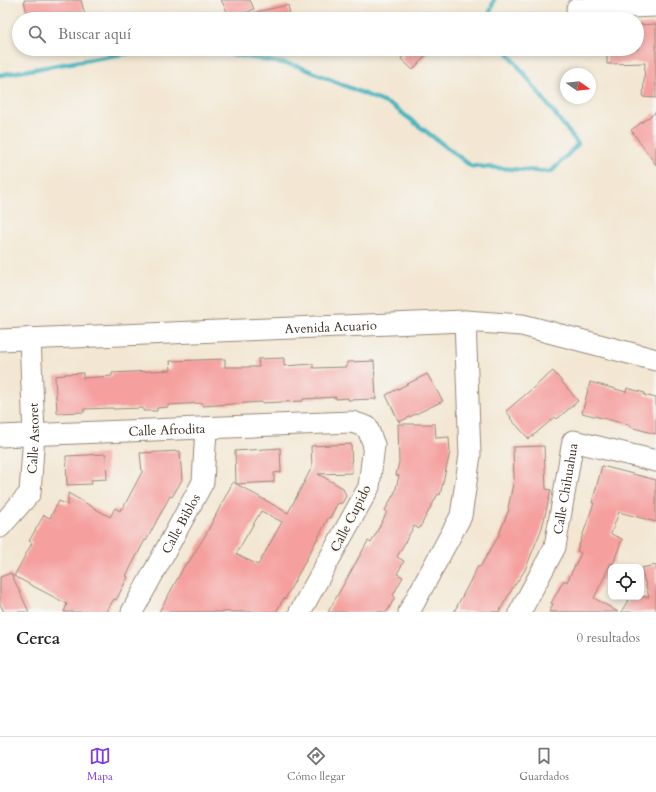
<!DOCTYPE html>
<html lang="es">
<head>
<meta charset="utf-8">
<style>
  :root { --surface:#fff; --page:#f6f6f6; --text:#222; --muted:#767676; --line:#e0e0e0; --accent:#7c3aed }
  body { margin:0; font-family:Cardo,serif; background:var(--page); color:var(--text) }
  .controls { position:absolute; right:12px; bottom:12px; display:grid; overflow:hidden; border-radius:8px; box-shadow:0 2px 6px #0003 }
  .controls button { width:36px; height:36px; display:grid; place-items:center; padding:0; border:0; border-bottom:1px solid var(--line); background:var(--surface); color:var(--text); font:20px sans-serif }
  .compass { position:absolute; left:560px; top:68px; width:36px; height:36px; border-radius:50%; background:var(--surface); box-shadow:0 2px 6px #0003; rotate:104deg }
  .list { margin:0; padding:0; list-style:none }
  h2 { display:flex; justify-content:space-between; align-items:center; height:52px; margin:0; padding:0 16px; font-size:17px }
  h2 small { font-size:13px; font-weight:400; color:var(--muted) }
  .icon { flex:none; width:22px; height:22px; fill:none; stroke:currentColor; stroke-width:2; stroke-linecap:round; stroke-linejoin:round }
  .map { position:relative; flex:none; width:656px; height:612px; overflow:hidden }
  .search { position:absolute; background:var(--surface); box-shadow:0 2px 6px #0003; left:12px; right:12px; top:12px; height:44px; display:flex; align-items:center; gap:10px; box-sizing:border-box; padding:0 14px; border-radius:22px; color:var(--muted); font-size:15px }
  .sheet { height:124px; background:var(--surface) }
  nav { display:flex; justify-content:space-around; align-items:center; box-sizing:border-box; height:56px; border-top:1px solid var(--line); background:var(--surface); font-size:11px; color:var(--muted) }
  nav a { display:grid; justify-items:center; gap:2px }
  nav .on { color:var(--accent) }
  .map>svg:first-child { display:block }
  .lines { fill:none; stroke-linecap:round; stroke-linejoin:round }
  .stream { stroke:#45b4bf; stroke-width:4.5 }
  .building { fill:#f5a09f; fill-rule:evenodd }
  .minor-casing { stroke:#978878; stroke-width:23 }
  .minor { stroke:#fff; stroke-width:21 }
  .labels { text-anchor:middle; stroke-width:3; stroke-linejoin:round; paint-order:stroke }
  .street-label { font-size:13px; fill:#3b2a1e; stroke:#f6f6f2 }
</style>
</head>
<body>
<div class="map">
<svg width="656" height="612" viewBox="0 0 656 612">
  <rect width="100%" height="100%" fill="#f6f6f2"/>
  <filter id="ink" filterUnits="userSpaceOnUse"><feTurbulence type="fractalNoise" baseFrequency=".025" numOctaves="2"/><feDisplacementMap in="SourceGraphic" scale="8" xChannelSelector="R" yChannelSelector="G"/><feConvolveMatrix kernelMatrix="1 2 1 2 8 2 1 2 1" color-interpolation-filters="sRGB"/></filter>
  <filter id="wash" filterUnits="userSpaceOnUse"><feTurbulence type="fractalNoise" baseFrequency=".012" numOctaves="4" result="noise"/><feDisplacementMap in="SourceGraphic" scale="16" xChannelSelector="R" yChannelSelector="G"/><feGaussianBlur stdDeviation="0.9" result="paint"/><feColorMatrix in="noise" values="0 0 0 0 0 0 0 0 0 0 0 0 0 0 0 0 0 1.4 0 .05"/><feComposite in="paint" operator="in"/></filter>
  <g filter="url(#wash)">
    <rect width="100%" height="100%" fill="#f3e7d3"/>
    <g class="lines">
      <path class="stream" d="M 488,19 L 494,0
        M 204,49 L 298,66 L 393,106 L 471,166 L 551,172 L 578,144 L 505,49
        M 0,75 L 151,49"/>
    </g>
    <g id="blocks">
      <path class="building" d="M 24,0 L 81,0 L 85,15 L 68,19 L 28,19 Z
        M 221,0 L 250,0 L 254,9 L 234,19 L 231,19 Z
        M 288,5 L 291,19 L 248,19 L 247,14 Z
        M 656,24 L 656,98 L 643,97 L 645,63 L 607,64 L 607,49 L 638,49 L 637,25 Z
        M 409,49 L 431,49 L 413,70 L 401,59 Z
        M 656,112 L 656,165 L 631,130 Z
        M 284,358 L 284,366 L 313,364 L 313,368 L 347,367 L 347,362 L 374,361 L 376,399 L 348,400 L 348,398 L 336,399 L 336,397 L 303,399 L 303,401 L 261,403 L 261,402 L 203,406 L 203,403 L 168,405 L 168,407 L 157,408 L 157,411 L 143,411 L 143,408 L 113,409 L 113,408 L 84,409 L 84,412 L 57,413 L 55,376 L 65,375 L 65,374 L 83,373 L 83,378 L 112,376 L 112,373 L 171,370 L 170,361 L 225,359 L 225,367 L 259,367 L 258,359 Z
        M 553,371 L 578,401 L 557,419 L 555,417 L 529,439 L 510,418 L 511,417 L 506,411 Z
        M 427,374 L 443,401 L 399,422 L 386,395 Z
        M 590,382 L 626,392 L 627,388 L 645,393 L 644,395 L 656,398 L 656,434 L 630,427 L 630,425 L 582,413 Z
        M 398,424 L 435,424 L 436,438 L 449,437 L 450,452 L 440,495 L 438,494 L 419,529 L 414,526 L 397,557 L 404,561 L 397,574 L 403,577 L 393,595 L 395,597 L 387,612 L 328,612 L 368,541 L 371,543 L 387,512 L 385,510 L 395,492 L 399,476 L 396,475 L 399,462 Z
        M 351,444 L 352,473 L 318,474 L 343,488 L 346,496 L 342,503 L 337,504 L 330,518 L 329,517 L 285,599 L 284,598 L 276,612 L 159,612 L 185,565 L 187,562 L 188,563 L 205,536 L 233,482 L 288,513 L 312,467 L 311,446 ZM 261,511 L 282,522 L 258,565 L 236,554 Z
        M 544,446 L 546,489 L 551,490 L 542,528 L 525,570 L 515,585 L 515,584 L 499,612 L 454,612 L 478,566 L 480,567 L 498,537 L 509,509 L 508,508 L 514,479 L 513,447 Z
        M 280,448 L 281,472 L 274,473 L 274,482 L 236,484 L 235,451 Z
        M 180,451 L 182,480 L 172,497 L 170,496 L 146,541 L 145,540 L 126,576 L 128,577 L 116,600 L 114,599 L 106,612 L 64,612 L 67,604 L 14,576 L 32,543 L 29,541 L 44,515 L 50,518 L 59,501 L 68,505 L 68,493 L 110,517 L 115,508 L 120,511 L 121,508 L 123,508 L 142,472 L 140,453 Z
        M 106,454 L 107,479 L 91,480 L 92,484 L 67,485 L 66,456 Z
        M 602,466 L 656,480 L 656,522 L 619,512 L 611,534 L 622,539 L 613,564 L 611,563 L 594,598 L 618,612 L 549,612 L 553,604 L 551,603 L 564,580 L 567,582 L 581,553 L 577,551 L 594,503 L 592,503 Z
        M 656,565 L 656,612 L 621,612 L 630,597 L 649,597 L 641,568 Z
        M 11,573 L 29,612 L 4,612 L 0,604 L 0,577 Z"/>
    </g>
  </g>
  <g filter="url(#ink)">
    <use href="#blocks" fill-opacity="0" stroke="#978878" stroke-width="1"/>
    <g class="lines">
      <defs>
        <g id="minor">
          <path d="M 577,9 L 656,6"/>
          <path id="s1" d="M 0,340 L 465,321 L 522,325 L 656,360"/>
          <path id="s2" d="M 0,436 L 352,422 L 367,427 L 374,445 L 369,487 L 300,612"/>
          <path id="s3" d="M 0,527 L 30,493 L 34,434 L 30,338"/>
          <path id="s4" d="M 132,612 L 203,482 L 206,428"/>
          <path d="M 409,612 L 461,516 L 470,455 L 465,321"/>
          <path id="s5" d="M 520,612 L 555,547 L 573,441 L 656,461"/>
        </g>
      </defs>
      <use href="#minor" class="minor-casing"/>
      <use href="#minor" class="minor"/>
    </g>
  </g>
  <g class="labels">
    <g class="street-label">
      <text dy="5" stroke="none"><textPath href="#s1" startOffset="331">Avenida Acuario</textPath></text>
      <text dy="5" stroke="none"><textPath href="#s2" startOffset="167">Calle Afrodita</textPath></text>
      <text dy="5" stroke="none"><textPath href="#s3" startOffset="100">Calle Astoret</textPath></text>
      <text dy="5" stroke="none"><textPath href="#s5" startOffset="133">Calle Chihuahua</textPath></text>
      <text transform="translate(350 518) rotate(-63)" y="5">Calle Cupido</text>
      <text dy="5" stroke="none"><textPath href="#s4" startOffset="101">Calle Biblos</textPath></text>
    </g>
  </g>
</svg>
<div class="controls">
<button><svg class="icon" aria-label="locate" viewBox="0 0 24 24"><circle cx="12" cy="12" r="6"/><path d="M12 2v4M12 18v4M2 12h4M18 12h4"/></svg></button>
</div>
<svg class="compass" viewBox="-18 -18 36 36"><path d="M0-13l5 13h-10z" fill="#e53935"/><path d="M0 13l5-13h-10z" fill="#767676"/></svg>
<div class="search"><svg class="icon" aria-label="search" viewBox="0 0 24 24"><circle cx="10" cy="10" r="6"/><path d="M15 15l6 6"/></svg>Buscar aquí</div>
</div>
<section class="sheet">
<h2>Cerca<small>0 resultados</small></h2>
<ul class="list">
</ul>
</section>
<nav>
<a class="on"><svg class="icon" aria-label="map" viewBox="0 0 24 24"><path d="M3 6l6-2 6 2 6-2v14l-6 2-6-2-6 2zM9 4v14M15 6v14"/></svg>Mapa</a>
<a><svg class="icon" aria-label="directions" viewBox="0 0 24 24"><path d="M12 3l9 9-9 9-9-9zM9 14v-3h6M13 9l2 2-2 2"/></svg>Cómo llegar</a>
<a><svg class="icon" aria-label="saved" viewBox="0 0 24 24"><path d="M7 4h10v16l-5-4-5 4z"/></svg>Guardados</a>
</nav>
</body>
</html>
